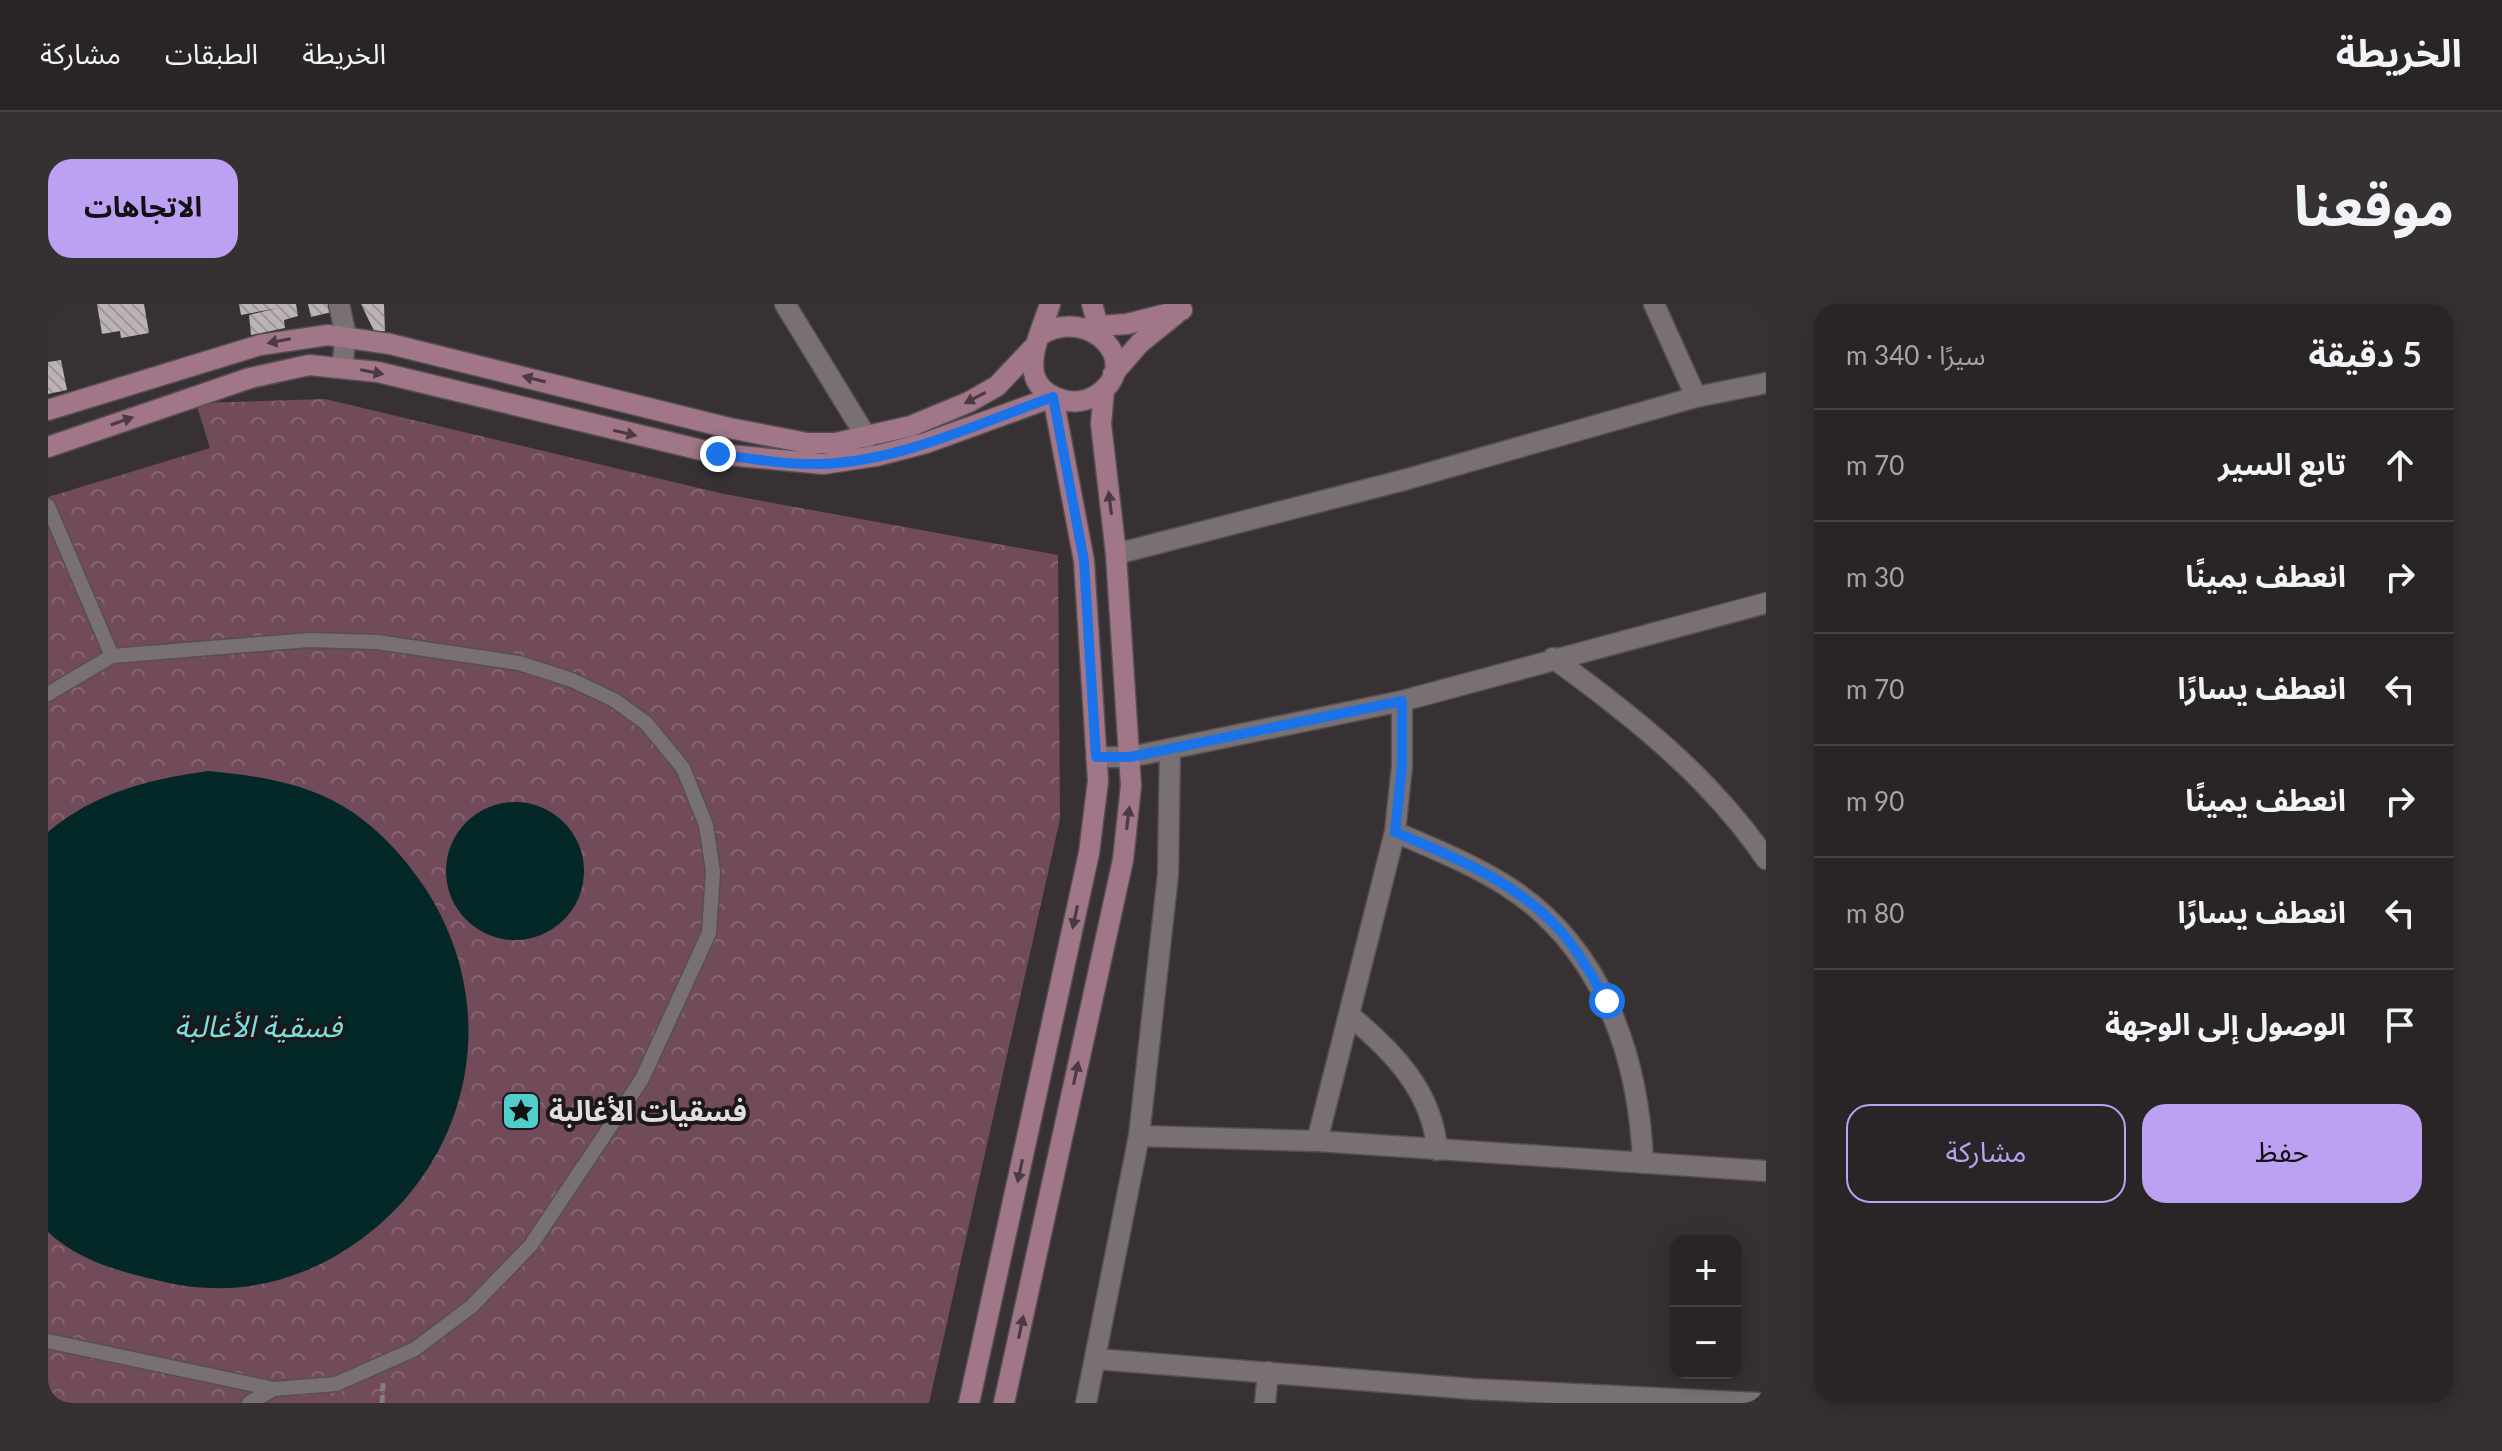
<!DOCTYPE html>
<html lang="ar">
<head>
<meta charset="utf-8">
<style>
  :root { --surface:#292526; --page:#353132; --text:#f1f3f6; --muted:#a5a5a7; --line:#454243; --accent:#bca0f2 }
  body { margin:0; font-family:Lato,"Noto Sans Arabic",sans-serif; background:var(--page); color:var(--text); direction:rtl }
  .controls { position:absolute; right:24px; bottom:24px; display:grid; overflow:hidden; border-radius:16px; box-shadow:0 4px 20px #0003 }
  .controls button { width:72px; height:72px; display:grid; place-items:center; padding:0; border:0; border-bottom:2px solid var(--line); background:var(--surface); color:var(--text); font:40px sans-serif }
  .stop { position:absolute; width:24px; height:24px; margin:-18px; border:6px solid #1a73e8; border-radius:50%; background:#fff }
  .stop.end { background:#1a73e8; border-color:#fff; box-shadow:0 2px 8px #0008 }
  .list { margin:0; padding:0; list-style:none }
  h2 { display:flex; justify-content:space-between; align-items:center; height:104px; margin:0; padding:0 32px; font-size:34px }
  h2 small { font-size:26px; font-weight:400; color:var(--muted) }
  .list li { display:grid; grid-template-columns:52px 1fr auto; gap:24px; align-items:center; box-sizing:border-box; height:112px; padding:0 32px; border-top:2px solid var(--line) }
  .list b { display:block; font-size:30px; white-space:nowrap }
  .list em { font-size:26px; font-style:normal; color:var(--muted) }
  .actions { display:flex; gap:16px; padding:24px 32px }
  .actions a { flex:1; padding:18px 0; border:2px solid var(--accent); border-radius:24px; text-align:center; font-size:28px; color:var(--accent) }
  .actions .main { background:var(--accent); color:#111 }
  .icon { flex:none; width:44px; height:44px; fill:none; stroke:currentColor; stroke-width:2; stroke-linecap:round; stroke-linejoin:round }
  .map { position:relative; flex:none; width:1718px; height:1099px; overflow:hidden; direction:ltr; border-radius:24px }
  header { display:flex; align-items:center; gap:48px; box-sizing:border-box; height:112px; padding:0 40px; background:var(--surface); border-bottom:2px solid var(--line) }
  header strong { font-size:38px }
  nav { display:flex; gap:44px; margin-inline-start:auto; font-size:28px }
  .intro { display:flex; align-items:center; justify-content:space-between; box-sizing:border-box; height:192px; padding:0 48px }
  h1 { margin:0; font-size:56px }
  .button { padding:20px 36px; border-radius:24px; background:var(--accent); color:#111; font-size:28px; font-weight:700 }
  main { display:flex; gap:48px; padding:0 48px }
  aside { flex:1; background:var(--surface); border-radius:24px; box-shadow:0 4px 20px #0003 }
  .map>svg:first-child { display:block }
  .forest { fill:url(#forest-crowns) }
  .water { fill:#042727 }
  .building { fill:url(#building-back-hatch) }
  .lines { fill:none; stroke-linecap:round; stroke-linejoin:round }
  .lane-casing { stroke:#564f52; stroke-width:17 }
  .street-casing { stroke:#564f52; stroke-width:23 }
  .secondary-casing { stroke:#564f52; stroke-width:23 }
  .path { stroke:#847e80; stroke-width:5; stroke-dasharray:8 4; stroke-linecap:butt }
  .lane { stroke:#787073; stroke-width:14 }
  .street { stroke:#787073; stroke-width:20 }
  .secondary { stroke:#a07688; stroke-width:20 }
  .oneway { fill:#4b3a41 }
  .route { stroke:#1a73e8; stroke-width:10 }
  .labels { text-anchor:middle; stroke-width:8; stroke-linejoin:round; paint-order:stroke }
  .poi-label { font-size:28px; font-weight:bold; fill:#e2dedf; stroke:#1d191b; text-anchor:start }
  .water-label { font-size:30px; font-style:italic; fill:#79dfdf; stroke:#1d191b }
</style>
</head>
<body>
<header>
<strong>الخريطة</strong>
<nav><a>الخريطة</a><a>الطبقات</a><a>مشاركة</a></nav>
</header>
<div class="intro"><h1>موقعنا</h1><a class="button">الاتجاهات</a></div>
<main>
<aside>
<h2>5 دقيقة<small>سيرًا · 340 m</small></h2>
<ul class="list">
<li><svg class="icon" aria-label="ahead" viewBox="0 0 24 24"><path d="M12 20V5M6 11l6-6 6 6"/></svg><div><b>تابع السير</b></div><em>70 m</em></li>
<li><svg class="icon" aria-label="right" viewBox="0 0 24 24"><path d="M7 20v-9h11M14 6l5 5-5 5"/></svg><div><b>انعطف يمينًا</b></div><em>30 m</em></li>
<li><svg class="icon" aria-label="left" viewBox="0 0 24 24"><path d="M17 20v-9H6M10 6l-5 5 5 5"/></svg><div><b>انعطف يسارًا</b></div><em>70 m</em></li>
<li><svg class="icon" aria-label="right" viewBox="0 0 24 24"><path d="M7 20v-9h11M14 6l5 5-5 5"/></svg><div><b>انعطف يمينًا</b></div><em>90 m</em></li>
<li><svg class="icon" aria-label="left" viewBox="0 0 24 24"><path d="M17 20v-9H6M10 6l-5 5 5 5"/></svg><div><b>انعطف يسارًا</b></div><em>80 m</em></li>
<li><svg class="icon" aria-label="arrive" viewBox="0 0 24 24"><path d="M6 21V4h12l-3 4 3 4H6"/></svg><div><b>الوصول إلى الوجهة</b></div></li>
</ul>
<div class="actions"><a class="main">حفظ</a><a>مشاركة</a></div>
</aside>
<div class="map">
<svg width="1718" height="1099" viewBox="0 0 1718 1099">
  <defs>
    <pattern id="forest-crowns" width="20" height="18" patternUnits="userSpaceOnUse" patternTransform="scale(2)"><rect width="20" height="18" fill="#714b5a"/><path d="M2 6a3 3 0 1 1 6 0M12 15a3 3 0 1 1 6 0" fill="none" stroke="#856471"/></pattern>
    <pattern id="building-back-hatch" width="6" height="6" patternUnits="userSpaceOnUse" patternTransform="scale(2)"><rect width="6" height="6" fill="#bbb3b6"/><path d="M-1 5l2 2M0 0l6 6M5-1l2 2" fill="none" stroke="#9d9799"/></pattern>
  </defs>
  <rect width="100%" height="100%" fill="#373133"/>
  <path class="forest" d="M 277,95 L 676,190 L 1010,251 L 1012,515 L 881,1099 L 0,1099 L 0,193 L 162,144 L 148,99 Z"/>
  <path class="water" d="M 160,467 C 205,471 253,478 293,501 C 326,520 354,550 375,581 C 462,710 420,878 284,954 C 233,982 177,991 121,979 C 78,969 33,959 0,928 L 0,528 C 48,488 99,476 160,467 Z
    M398 567a69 69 0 1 1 138 0a69 69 0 1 1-138 0Z"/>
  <path class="building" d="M 49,0 L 96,0 L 101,29 L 73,34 L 72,27 L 54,30 Z
    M 191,0 L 248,0 L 250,12 L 236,16 L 237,24 L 203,31 L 201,11 L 230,4 L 193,11 Z
    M 260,0 L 282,0 L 284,8 L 263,13 Z
    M 313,0 L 336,0 L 337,27 L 326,27 Z
    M 13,56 L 19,86 L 0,90 L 0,58 Z"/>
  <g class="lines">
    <defs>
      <path id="lane" d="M 0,202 L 64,352
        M 0,390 L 64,352 L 261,336 L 329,338 L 471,359 L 524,376 L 566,396 L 598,419 L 635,464 L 658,521 L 665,567 L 661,629 L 594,775 L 483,941 L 424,1002 L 367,1045 L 288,1080 L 226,1085 L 201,1099
        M 0,1037 L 226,1085"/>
      <path id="street" d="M 291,0 L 298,32 L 294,62
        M 737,0 L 819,134
        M 1606,0 L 1648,93
        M 1068,250 L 1356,176 L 1648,93 L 1718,79
        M 1505,354 C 1585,412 1662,473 1718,555
        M 1048,453 L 1082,453 L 1354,397 L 1718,299
        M 1347,528 C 1384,544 1422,559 1457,581 C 1553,641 1591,751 1595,859
        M 1301,711 C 1344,746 1385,788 1389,846
        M 1091,832 L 1269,837 L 1718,867
        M 1269,837 L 1347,528 L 1354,462 L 1354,397
        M 1048,1055 L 1425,1085 L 1709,1099
        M 1038,1099 L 1091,832 L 1120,570 L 1122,445
        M 1217,1099 L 1220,1068"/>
      <path id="secondary" d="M 1044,0 L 1050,22 L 1079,20 L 1134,6
        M 992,31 C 1042,0 1099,61 1047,92 C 1036,98 1023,99 1012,95 C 965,79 992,32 1002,0
        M 1065,70 L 1092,39 L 1128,10
        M 0,106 L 212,41 L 280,31 L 342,40 L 681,124 L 759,139 L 788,139 L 863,122 L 921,98 L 949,82 L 985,44
        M 0,143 L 202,74 L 261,61 L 330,68 L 670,150 L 775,160 L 828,152 L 878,139 L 1005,93 L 1036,257 L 1050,477 L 1041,549 L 921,1099
        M 956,1099 L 1075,556 L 1083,482 L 1068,250 L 1053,120 L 1056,85"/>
    </defs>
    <use href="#lane" class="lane-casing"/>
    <use href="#street" class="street-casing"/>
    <use href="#secondary" class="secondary-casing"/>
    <path class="path" d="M 334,1099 L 335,1079"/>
    <use href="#lane" class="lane"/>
    <use href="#street" class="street"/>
    <use href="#secondary" class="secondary"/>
  </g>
  <defs><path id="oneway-solid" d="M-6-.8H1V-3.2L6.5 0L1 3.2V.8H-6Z" transform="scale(2)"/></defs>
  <g class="oneway">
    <use href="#oneway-solid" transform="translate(231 37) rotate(169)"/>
    <use href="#oneway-solid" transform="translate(324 68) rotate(11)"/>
    <use href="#oneway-solid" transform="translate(486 75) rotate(-166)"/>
    <use href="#oneway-solid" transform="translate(927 94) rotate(152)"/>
    <use href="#oneway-solid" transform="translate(74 117) rotate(-19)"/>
    <use href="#oneway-solid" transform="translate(577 129) rotate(13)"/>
    <use href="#oneway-solid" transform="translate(1062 199) rotate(-97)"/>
    <use href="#oneway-solid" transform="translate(1080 514) rotate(-83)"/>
    <use href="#oneway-solid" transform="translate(1027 613) rotate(102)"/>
    <use href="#oneway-solid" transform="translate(1028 769) rotate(-78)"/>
    <use href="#oneway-solid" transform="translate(972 867) rotate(102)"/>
    <use href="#oneway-solid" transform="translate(973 1023) rotate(-78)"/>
  </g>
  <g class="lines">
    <path class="route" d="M 670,150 C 704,155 739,161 774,160 C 853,157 931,119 1005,93 L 1036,257 L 1048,453 L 1082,453 L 1354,397 L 1354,462 L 1347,528 C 1401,551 1459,574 1502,616 C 1526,639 1542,669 1559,697"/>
  </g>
  <defs>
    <symbol id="sight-square" viewBox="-11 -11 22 22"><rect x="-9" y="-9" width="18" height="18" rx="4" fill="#52cdcd" stroke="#1d191b"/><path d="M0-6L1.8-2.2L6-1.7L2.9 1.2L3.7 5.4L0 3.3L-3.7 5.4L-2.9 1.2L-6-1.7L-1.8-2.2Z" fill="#111"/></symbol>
  </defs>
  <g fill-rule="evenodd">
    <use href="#sight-square" x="451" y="785" width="44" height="44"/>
  </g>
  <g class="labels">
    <g class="poi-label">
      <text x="501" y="817">فسقيات الأغالبة</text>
    </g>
    <g class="water-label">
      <text x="210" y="733">فسقية الأغالبة</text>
    </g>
  </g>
</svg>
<div class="controls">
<button>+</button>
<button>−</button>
</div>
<div class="stop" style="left:1559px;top:697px"></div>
<div class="stop end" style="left:670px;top:150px"></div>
</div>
</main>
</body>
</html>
